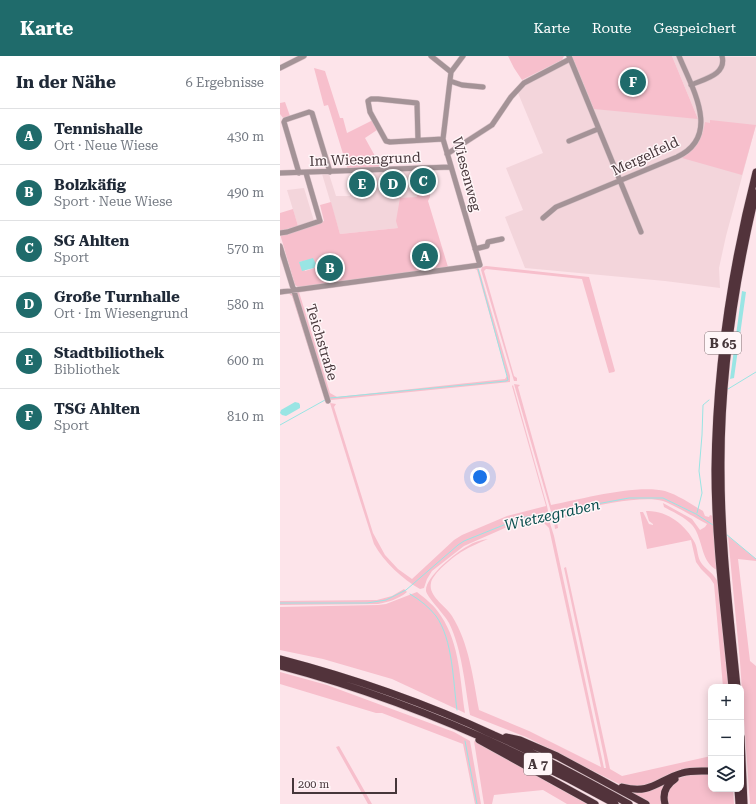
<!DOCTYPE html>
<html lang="de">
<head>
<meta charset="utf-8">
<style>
  :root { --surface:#fff; --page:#f2f2f3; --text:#1f2937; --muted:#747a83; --line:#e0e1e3; --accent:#1f6b6b }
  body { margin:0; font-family:"Roboto Serif",serif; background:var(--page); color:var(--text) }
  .controls { position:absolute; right:12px; bottom:12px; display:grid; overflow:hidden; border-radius:8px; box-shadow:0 2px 10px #0003 }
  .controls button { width:36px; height:36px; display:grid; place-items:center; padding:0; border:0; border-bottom:1px solid var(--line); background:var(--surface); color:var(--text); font:20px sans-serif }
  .scale { position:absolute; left:12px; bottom:10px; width:105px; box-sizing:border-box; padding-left:4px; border:2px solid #46363a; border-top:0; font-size:11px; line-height:14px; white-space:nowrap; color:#46363a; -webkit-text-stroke:3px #fff6f8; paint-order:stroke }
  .you { position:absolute; left:200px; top:421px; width:14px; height:14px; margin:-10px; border:3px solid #fff; border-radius:50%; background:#1a73e8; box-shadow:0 0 0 6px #1a73e833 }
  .badge { display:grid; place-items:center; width:26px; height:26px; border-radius:50%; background:var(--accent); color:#fff; font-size:13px; font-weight:700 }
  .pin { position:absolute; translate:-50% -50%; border:2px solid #fff; box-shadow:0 1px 4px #0006 }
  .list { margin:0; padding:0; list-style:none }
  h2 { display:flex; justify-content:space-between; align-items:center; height:52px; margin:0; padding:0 16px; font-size:17px }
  h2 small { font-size:13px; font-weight:400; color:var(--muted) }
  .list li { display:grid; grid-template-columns:26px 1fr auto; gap:12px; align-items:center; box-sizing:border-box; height:56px; padding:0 16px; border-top:1px solid var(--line) }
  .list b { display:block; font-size:15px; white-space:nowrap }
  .list p { margin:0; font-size:13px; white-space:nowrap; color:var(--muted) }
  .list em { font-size:13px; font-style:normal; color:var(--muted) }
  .icon { flex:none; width:22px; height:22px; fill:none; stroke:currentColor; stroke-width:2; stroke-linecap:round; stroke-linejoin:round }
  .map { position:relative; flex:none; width:476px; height:748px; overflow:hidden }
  header { display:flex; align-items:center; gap:24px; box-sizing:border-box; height:56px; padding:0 20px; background:var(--accent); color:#fff }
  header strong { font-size:19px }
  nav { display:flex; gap:22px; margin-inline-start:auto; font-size:14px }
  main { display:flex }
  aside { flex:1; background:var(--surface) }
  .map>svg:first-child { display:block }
  .built { fill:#f3d5db }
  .green { fill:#f7bfcc; fill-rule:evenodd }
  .water { fill:#99e5e4 }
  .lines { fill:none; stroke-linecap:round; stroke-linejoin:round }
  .stream { stroke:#99e5e4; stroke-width:1 }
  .minor-casing { stroke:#d8c1c7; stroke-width:6 }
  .highway-casing { stroke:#d8c1c7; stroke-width:8 }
  .minor { stroke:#a49397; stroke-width:5 }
  .highway { stroke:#52333b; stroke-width:7 }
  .labels { text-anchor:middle; stroke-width:3; stroke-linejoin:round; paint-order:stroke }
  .shield { fill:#fff6f8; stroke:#7e7073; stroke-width:1 }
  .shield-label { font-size:13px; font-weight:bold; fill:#46363a }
  .street-label { font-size:14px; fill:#46363a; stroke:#fff6f8 }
  .water-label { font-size:15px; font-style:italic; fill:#0b5050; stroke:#fff6f8 }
</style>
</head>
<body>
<header>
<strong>Karte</strong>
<nav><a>Karte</a><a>Route</a><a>Gespeichert</a></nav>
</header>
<main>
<aside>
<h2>In der Nähe<small>6 Ergebnisse</small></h2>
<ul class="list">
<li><span class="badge">A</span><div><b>Tennishalle</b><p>Ort · Neue Wiese</p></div><em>430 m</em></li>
<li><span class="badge">B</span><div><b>Bolzkäfig</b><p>Sport · Neue Wiese</p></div><em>490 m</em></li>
<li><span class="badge">C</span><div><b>SG Ahlten</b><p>Sport</p></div><em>570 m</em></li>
<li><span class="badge">D</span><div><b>Große Turnhalle</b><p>Ort · Im Wiesengrund</p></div><em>580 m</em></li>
<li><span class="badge">E</span><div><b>Stadtbiliothek</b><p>Bibliothek</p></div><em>600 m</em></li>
<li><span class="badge">F</span><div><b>TSG Ahlten</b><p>Sport</p></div><em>810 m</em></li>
</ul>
</aside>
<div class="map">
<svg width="476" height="748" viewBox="0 0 476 748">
  <rect width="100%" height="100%" fill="#fde4ea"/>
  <path class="built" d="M 291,0 L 418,63 L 392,0 L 476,1 L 476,69 L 446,180 L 439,212 L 440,232 L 385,225 L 245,212 L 225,161 L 243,154 L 226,112 L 263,97 L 238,37 L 246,28 Z
    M 135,114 L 138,141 L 118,172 L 60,178 L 42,118 L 49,118 L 56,140 L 70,140 L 70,117 Z
    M 24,132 L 34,165 L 18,170 L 7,134 Z"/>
  <path class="green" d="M 228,0 L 284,0 L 282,4 L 242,24 L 234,12 Z
    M 292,0 L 392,0 L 418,63 L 314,53 Z
    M 34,12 L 45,15 L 60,62 L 63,62 L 67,77 L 93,64 L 97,74 L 85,82 L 100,109 L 97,113 L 68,114 L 48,49 L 44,50 Z
    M 5,46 L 10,60 L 3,62 L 0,58 L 0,47 Z
    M 430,64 L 476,69 L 462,119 L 402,102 C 415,94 423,82 425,66 L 430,67 Z
    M 135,114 L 149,114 L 150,141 L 148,145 L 168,211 L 18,231 L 15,229 L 0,178 L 7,177 L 44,165 L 40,149 L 51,146 L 60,178 L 118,172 L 116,165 L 120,142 L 137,141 ZM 33,203 L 36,210 L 34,212 L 25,215 L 19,206 Z
    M 13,153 L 18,170 L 0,175 L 0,157 Z
    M 206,210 L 309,221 L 335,315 L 334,316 L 329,317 L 302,223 L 206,213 L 204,215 L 234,320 L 237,322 L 237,325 L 234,325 L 201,214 L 202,211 Z
    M 196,211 L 199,213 L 230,320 L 230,326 L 51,344 L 49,342 L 16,237 L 17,236 ZM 193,212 L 197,214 L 227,320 L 225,323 L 57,341 L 50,337 L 19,236 Z
    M 10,236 L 13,238 L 41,330 L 41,332 L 12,240 L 8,237 L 0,239 L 0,237 Z
    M 234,328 L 240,329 L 238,331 L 271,449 C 301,443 357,428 385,435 C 398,439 411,448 423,455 L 425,460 L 429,461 L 430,459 L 433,460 L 437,514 C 422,507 423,487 415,473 C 409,463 395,457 384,451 L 383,447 L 412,463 L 420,474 L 425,471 L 427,468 C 416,462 394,449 383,445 C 359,438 298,454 272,459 Z
    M 233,329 L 267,450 L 269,460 L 236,467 L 184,490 L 152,515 L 147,523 L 144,532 L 140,533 C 122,523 104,506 94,488 L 79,441 L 50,347 L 56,348 L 54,351 L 93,477 L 105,499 L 118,513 L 132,523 L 174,484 L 182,479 L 227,460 L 266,450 L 232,330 Z
    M 306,455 L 313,455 L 291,459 L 277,465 L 278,472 L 275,473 L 274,466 C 278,457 296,457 306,455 Z
    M 366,455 C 387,454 406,469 415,487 C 418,493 417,502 422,508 C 427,514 434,518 438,526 L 449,631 L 443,631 L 434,528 L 430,522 L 421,513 L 416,506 L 411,484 L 367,493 L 360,456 L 363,456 L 369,468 L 373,469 L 373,468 L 369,465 Z
    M 266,463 L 269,464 L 274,480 L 324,712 L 326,712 L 324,700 L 284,512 L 286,511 L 330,713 L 342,720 L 431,700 L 431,713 L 407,714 L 363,732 L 341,729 L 246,681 L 190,659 C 185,630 182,593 169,567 C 165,559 147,541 146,535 C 145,521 176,496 188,490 C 194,486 200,484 208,483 C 199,487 191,490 183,495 C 174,500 152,518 151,527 C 148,540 166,550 172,560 C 189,587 193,622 199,654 L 249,675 L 321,711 L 269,472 L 263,466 L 259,466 L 259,464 Z
    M 448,480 L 476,503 L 476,505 L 458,503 L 470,605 L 476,610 L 476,748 L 470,748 L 460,606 Z
    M 124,533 L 127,536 C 119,543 108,546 98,548 L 0,549 L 0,545 L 97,544 L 112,540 Z
    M 137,536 C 146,543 155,550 161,560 C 180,588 180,625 185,657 L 112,623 L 43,603 L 0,594 L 0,551 L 98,549 L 106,548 Z
    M 0,616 L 47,629 L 174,676 L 190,685 L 201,748 L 195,748 L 183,688 L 102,657 L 96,657 L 0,628 Z
    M 194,685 L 307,748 L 287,748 L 263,734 L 214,739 L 212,748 L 204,748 Z
    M 59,690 L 92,748 L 88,748 L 56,691 Z
    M 417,718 L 431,718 L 431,733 L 453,733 L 454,748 L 386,748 C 386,743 386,736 388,732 C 394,722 406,719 417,718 Z
    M 393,722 L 382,748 L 370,748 L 361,741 L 359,741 L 346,734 Z"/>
  <path class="water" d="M 33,202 L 36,208 L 34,212 L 22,215 L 19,206 Z
    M 462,235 L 466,236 L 454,322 L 450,323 Z
    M 15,346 L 19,347 L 20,349 L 20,352 L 6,360 L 2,359 L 0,357 L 1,354 Z"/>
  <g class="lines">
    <path class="stream" d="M 448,333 L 476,316
      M 50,342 L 226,325 L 228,324 L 198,213
      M 0,369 L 45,344
      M 417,457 L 422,437 L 419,415 L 422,379 L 423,349 L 429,344
      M 446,478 L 476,503
      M 130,538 C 140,544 149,551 156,560 C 173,584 173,625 177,654
      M 0,547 L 87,547 L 106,544 L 126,534 L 178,489 L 184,485 L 241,462 L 349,442 L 383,442 L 416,458 L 433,469
      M 185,685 L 197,748"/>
    <defs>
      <path id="minor" d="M 151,0 L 171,16
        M 289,0 L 361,176
        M 0,12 L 24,0
        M 170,25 L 182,29 L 203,31
        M 411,29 C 424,23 447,19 442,0
        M 138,84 L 137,47 L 98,43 L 91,43 L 88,45 L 90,56 L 106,85 L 110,86 L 163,83
        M 289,85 L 318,73
        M 167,98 L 212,69 L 231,41 L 244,27 L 290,3
        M 0,117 L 171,111
        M 19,117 L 4,66 L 5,64 L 29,56 L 32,57 L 50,116
        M 263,162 L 276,151 L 397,101 C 442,80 412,32 399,0
        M 0,177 L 7,176 L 40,165 L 26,117
        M 0,190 L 48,345
        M 195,193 L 207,190 L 208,186 L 222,183
        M 0,236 L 200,209 L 163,83 L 171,16 L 183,0"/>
      <path id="highway" d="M 0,603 C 73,622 145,647 214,679 C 260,699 305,724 349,748
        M 0,610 C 118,641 229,689 335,748
        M 452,631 C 445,559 435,487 435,414 C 436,313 451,214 476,116
        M 457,631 C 450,559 441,488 441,416 C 440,322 454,229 476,137
        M 226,681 L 240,684 L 277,700 L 366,748
        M 461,681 L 464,748
        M 199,684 L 315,748
        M 342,731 C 371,739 378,724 402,717 C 411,714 422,715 431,715
        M 458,733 L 459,748
        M 385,748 C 382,737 386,729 395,723"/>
    </defs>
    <use href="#minor" class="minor-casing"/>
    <use href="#highway" class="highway-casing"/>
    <use href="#minor" class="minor"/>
    <use href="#highway" class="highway"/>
  </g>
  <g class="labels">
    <g class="shield">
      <rect x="425" y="276" width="36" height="22" rx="3"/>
      <rect x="244" y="697" width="28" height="22" rx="3"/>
    </g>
    <g class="shield-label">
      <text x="443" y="292">B 65</text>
      <text x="258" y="713">A 7</text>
    </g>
    <g class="street-label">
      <text transform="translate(365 100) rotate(-25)" y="5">Mergelfeld</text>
      <text transform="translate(85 103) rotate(-2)" y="5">Im Wiesengrund</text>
      <text transform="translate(187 118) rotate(75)" y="5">Wiesenweg</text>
      <text transform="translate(42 286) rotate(73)" y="5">Teichstraße</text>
    </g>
    <g class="water-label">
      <text transform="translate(272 459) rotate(-13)" y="5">Wietzegraben</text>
    </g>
  </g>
</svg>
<div class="controls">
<button>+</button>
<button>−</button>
<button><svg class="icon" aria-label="layers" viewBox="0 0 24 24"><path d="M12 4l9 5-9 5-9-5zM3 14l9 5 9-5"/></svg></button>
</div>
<div class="scale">200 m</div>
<div class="you"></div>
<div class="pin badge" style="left:145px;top:200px">A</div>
<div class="pin badge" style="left:50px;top:212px">B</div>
<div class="pin badge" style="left:143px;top:125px">C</div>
<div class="pin badge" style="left:113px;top:128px">D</div>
<div class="pin badge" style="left:82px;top:128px">E</div>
<div class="pin badge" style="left:353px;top:26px">F</div>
</div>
</main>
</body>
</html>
